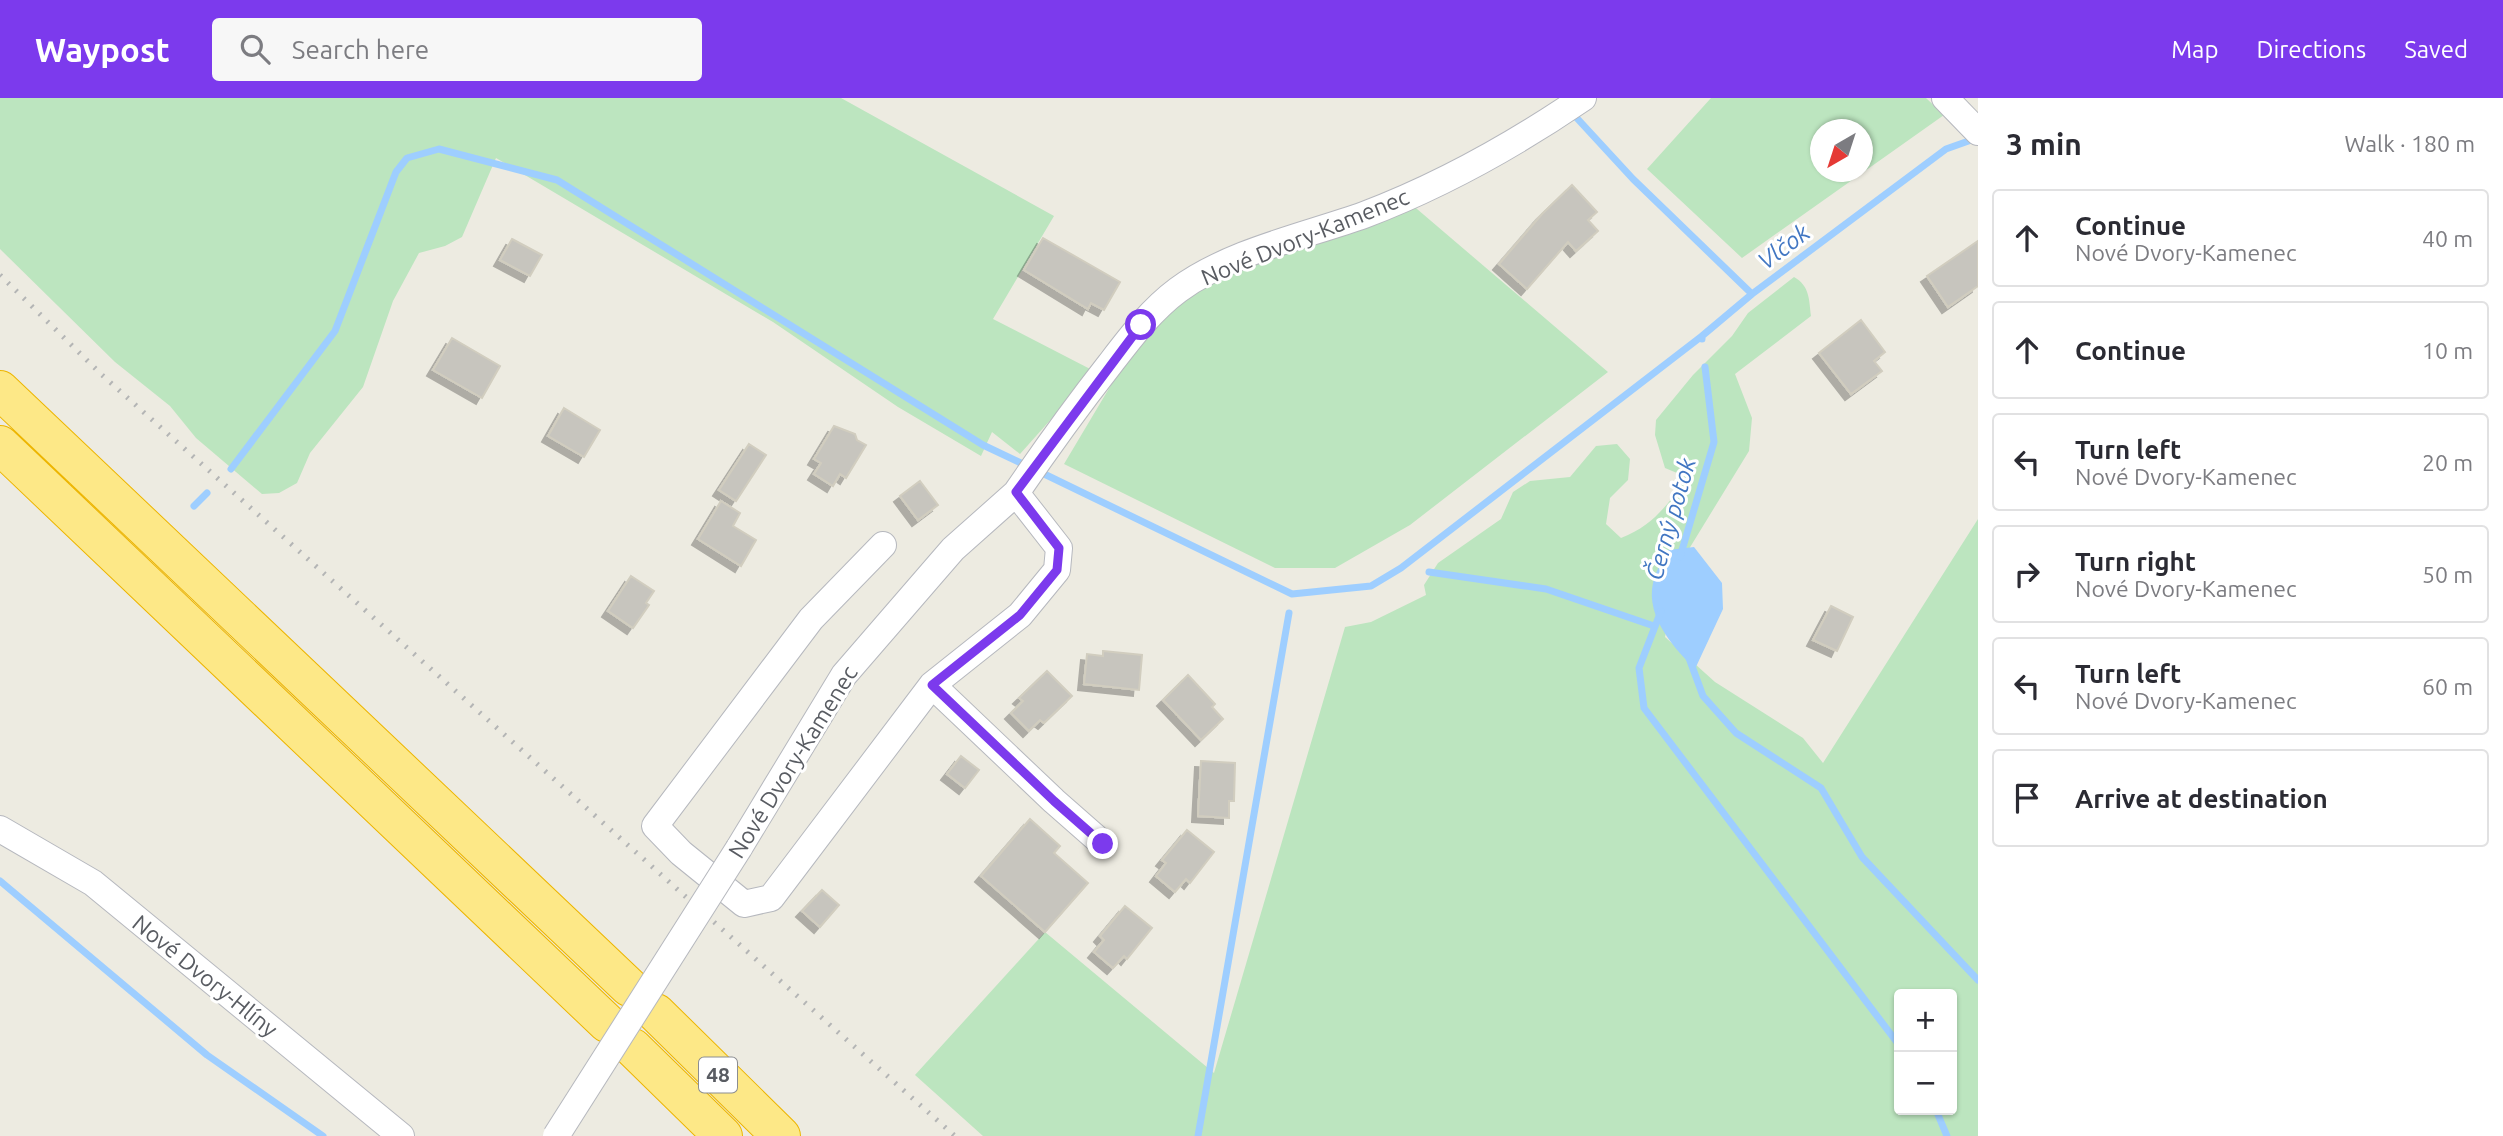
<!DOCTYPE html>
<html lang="en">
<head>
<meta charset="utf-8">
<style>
  :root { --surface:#fff; --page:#f7f7f7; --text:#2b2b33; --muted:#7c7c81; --line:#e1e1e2; --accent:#7c3aed }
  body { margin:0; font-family:Ubuntu,sans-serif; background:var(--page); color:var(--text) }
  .controls { position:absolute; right:21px; bottom:21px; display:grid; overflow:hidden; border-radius:7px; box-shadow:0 2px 5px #0004 }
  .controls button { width:63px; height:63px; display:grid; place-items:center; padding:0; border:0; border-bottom:2px solid var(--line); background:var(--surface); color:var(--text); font:35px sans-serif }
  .compass { position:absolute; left:1810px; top:21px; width:63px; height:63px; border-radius:50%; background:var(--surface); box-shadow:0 2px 5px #0004; rotate:219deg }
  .stop { position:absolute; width:21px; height:21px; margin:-16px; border:5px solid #7c3aed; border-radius:50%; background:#fff }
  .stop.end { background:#7c3aed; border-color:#fff; box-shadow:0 2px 7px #0008 }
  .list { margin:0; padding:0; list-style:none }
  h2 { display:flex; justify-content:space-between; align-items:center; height:91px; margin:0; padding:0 28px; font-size:30px }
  h2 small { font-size:23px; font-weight:400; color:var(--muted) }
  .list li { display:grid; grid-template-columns:46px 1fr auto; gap:21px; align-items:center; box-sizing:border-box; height:98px; margin:0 14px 14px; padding:0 14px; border:2px solid var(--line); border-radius:7px }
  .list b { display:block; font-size:26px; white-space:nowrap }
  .list p { margin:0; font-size:23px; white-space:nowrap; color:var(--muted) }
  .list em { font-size:23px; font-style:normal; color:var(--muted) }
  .icon { flex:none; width:38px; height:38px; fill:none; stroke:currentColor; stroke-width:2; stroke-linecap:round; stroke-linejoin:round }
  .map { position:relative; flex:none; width:1978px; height:1038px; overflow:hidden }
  header { display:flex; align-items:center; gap:42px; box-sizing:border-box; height:98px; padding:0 35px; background:var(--accent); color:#fff }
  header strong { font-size:33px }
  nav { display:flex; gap:38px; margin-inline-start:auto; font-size:24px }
  .search { width:490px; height:63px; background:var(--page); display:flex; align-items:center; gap:18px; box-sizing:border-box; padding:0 24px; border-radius:7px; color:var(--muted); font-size:26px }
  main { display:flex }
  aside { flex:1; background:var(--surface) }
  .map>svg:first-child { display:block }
  .green { fill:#bce5bf; fill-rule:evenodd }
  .water { fill:#9eceff }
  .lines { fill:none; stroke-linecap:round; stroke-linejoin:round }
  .stream { stroke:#9eceff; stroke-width:7 }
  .building { fill:#c7c5be; stroke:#d1cdbf; stroke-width:2; filter:url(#shadow) }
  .minor-casing { stroke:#b6b8be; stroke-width:28 }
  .motorway-casing { stroke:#edb500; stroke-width:40 }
  .minor { stroke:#fff; stroke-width:26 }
  .motorway { stroke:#fde887; stroke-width:38 }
  .rail { stroke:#b4b5b5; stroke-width:5; stroke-dasharray:2 9; stroke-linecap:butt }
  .minor-bridge-casing { stroke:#b6b8be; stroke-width:28; stroke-linecap:butt }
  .minor-bridge { stroke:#fff; stroke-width:26 }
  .route { stroke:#7c3aed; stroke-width:9 }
  .labels { text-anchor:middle; stroke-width:6; stroke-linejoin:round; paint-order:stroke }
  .shield { fill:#fff; stroke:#8b8d91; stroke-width:2 }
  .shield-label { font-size:21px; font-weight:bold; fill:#595c62 }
  .street-label { font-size:23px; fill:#595c62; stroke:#fff }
  .water-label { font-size:24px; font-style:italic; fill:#4176c2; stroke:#fff }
</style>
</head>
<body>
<header>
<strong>Waypost</strong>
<div class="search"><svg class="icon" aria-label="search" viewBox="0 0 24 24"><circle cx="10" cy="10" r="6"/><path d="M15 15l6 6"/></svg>Search here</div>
<nav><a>Map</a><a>Directions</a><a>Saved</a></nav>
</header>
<main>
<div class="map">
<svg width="1978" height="1038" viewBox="0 0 1978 1038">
  <defs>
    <filter id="shadow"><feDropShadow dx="-6" dy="6" stdDeviation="0" flood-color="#0004"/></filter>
  </defs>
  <rect width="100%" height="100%" fill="#edebe1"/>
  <path class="green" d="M 0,0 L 841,0 L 1054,118 L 993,221 L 1094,273 L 1020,356 L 992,334 L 981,358 L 898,309 L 773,224 L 496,60 L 462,139 L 445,148 L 419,155 L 393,203 L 363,289 L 310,355 L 297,385 L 279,395 L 262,396 L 196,340 L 170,308 L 115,264 L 0,151 Z
    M 1711,0 L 1926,0 L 1944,17 L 1742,160 L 1647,71 ZM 1820,32 L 1862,32 L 1862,74 L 1820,74 Z
    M 1410,105 L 1608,274 L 1410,427 L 1335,470 L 1275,470 L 1064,366 L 1117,277 L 1171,207 L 1221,176 Z
    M 1794,179 C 1810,188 1809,202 1811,218 L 1735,276 L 1752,320 L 1749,353 L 1681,464 L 1665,539 L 1715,584 L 1803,640 L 1823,665 L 1978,421 L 1978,1038 L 983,1038 L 915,977 L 1045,834 L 1214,975 L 1345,529 L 1371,524 L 1426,497 L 1424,487 L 1438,465 L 1501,421 L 1513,394 L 1530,383 L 1570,379 L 1596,348 L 1617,346 L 1630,361 L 1628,382 L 1610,400 L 1606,426 L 1621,440 C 1651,428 1663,412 1682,387 L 1677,375 L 1665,370 L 1655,337 L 1656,322 L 1693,277 L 1732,238 L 1748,215 ZM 1899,896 L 1952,896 L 1952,1012 L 1899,1012 Z"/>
  <path class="water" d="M 1694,449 L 1722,485 L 1723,511 L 1695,571 C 1671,547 1642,514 1655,478 C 1658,469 1664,461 1668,452 Z"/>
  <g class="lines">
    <path class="stream" d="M 1574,17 L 1633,81 L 1752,196
      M 1702,241 L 1702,238 L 1752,196 L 1946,51 L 1977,40
      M 231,371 L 335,233 L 396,74 L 407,60 L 439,51 L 557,82 L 983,347 L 1027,368
      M 1038,373 L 1292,496 L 1371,488 L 1401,470 L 1702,238
      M 194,408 L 207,395
      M 1680,459 L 1714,344 L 1705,269
      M 1429,474 L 1546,491 L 1654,528
      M 1661,513 L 1639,570 L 1644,610 L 1899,947
      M 1689,560 L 1703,598 L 1736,635 L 1821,690 L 1862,759 L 1978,882
      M 0,783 L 207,957 L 323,1038
      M 1936,1012 L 1947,1038
      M 1198,1038 L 1289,515"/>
  </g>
  <path class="building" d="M 1572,87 L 1597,114 L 1588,122 L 1598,133 L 1576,153 L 1568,144 L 1527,191 L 1499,166 L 1542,116 Z
    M 1043,140 L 1120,184 L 1104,212 L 1091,205 L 1088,211 L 1024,172 Z
    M 512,141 L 542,157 L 530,178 L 500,162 Z
    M 1978,143 L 1978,188 L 1948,209 L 1927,178 Z
    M 1861,222 L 1885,254 L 1874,263 L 1882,273 L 1851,296 L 1819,255 Z
    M 452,240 L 500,268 L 482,300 L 433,272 Z
    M 564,310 L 600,332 L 584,359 L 548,338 Z
    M 834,328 L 855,336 L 857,342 L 866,347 L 846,380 L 840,376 L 833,388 L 814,376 L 821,365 L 814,361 Z
    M 749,346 L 766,357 L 736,403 L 719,392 Z
    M 920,383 L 938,407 L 918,422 L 900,398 Z
    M 721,403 L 740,415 L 733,428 L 756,442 L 741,468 L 698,441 Z
    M 631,478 L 654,493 L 646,505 L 649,507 L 633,530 L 608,513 Z
    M 1831,508 L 1853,519 L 1837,553 L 1813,542 Z
    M 1103,553 L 1142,557 L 1139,592 L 1084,586 L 1087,556 L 1103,558 Z
    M 1047,573 L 1072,598 L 1044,625 L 1040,622 L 1029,633 L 1011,615 L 1023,603 L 1019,600 Z
    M 1188,577 L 1215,606 L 1212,609 L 1223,621 L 1201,642 L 1163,602 Z
    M 961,658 L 979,672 L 965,690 L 947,676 Z
    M 1201,663 L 1235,665 L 1234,703 L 1229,703 L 1229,720 L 1198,718 Z
    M 1030,721 L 1060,748 L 1054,755 L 1088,785 L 1045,834 L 981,778 Z
    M 1187,732 L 1214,754 L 1190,785 L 1186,781 L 1175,794 L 1156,778 L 1166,765 L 1162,762 Z
    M 822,792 L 839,807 L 820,829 L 802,813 Z
    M 1125,808 L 1152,830 L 1127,861 L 1124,858 L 1113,870 L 1094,854 L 1104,842 L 1100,838 Z"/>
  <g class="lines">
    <defs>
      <path id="minor" d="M 1945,0 L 1978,34
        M 883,447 L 811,521 L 655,728 L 681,755 L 744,806 L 771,800 L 932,587 L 1020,517 L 1057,472 L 1059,450 L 1016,395 C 1046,351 1077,308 1110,266 C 1130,240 1151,212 1178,192 C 1229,154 1305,138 1364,117 C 1443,87 1514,47 1583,0
        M 932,587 L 1054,703 L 1103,746
        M 0,731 L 93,785 L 401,1038
        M 739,750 L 844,577 L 953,451 L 1016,395"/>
      <path id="motorway" d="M 0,292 L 629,889
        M 0,347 L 607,925
        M 656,915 L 781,1038
        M 633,950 L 723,1038"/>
    </defs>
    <use href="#minor" class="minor-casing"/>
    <use href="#motorway" class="motorway-casing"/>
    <use href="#minor" class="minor"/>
    <use href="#motorway" class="motorway"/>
    <path class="rail" d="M 0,177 L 102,277 L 686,799
      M 714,824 L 955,1038"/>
    <defs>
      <path id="minor-bridge" d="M 556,1038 L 739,750"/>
    </defs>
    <use href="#minor-bridge" class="minor-bridge-casing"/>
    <use href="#minor-bridge" class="minor-bridge"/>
  </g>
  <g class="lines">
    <path class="route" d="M 1103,746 L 1054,703 L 932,587 L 1020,517 L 1057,472 L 1059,450 L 1016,394 L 1141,227"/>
  </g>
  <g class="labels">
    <rect class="shield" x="699" y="959.5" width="38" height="35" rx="5"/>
    <g class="shield-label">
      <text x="718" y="984">48</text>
    </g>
    <g class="street-label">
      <text transform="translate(1305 139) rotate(-22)" y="8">Nové Dvory-Kamenec</text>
      <text transform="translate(793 664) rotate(-58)" y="8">Nové Dvory-Kamenec</text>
      <text transform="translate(205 878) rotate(39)" y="8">Nové Dvory-Hlíny</text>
    </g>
    <g class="water-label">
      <text transform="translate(1784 149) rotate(-37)" y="8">Vlčok</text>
      <text transform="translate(1671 421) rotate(-74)" y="8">Černý potok</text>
    </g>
  </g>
</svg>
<div class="controls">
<button>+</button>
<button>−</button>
</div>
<svg class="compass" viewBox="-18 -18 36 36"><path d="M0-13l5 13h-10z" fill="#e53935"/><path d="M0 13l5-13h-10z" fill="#7c7c81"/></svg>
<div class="stop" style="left:1141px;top:227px"></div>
<div class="stop end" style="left:1103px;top:746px"></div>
</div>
<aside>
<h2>3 min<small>Walk · 180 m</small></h2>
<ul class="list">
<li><svg class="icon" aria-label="ahead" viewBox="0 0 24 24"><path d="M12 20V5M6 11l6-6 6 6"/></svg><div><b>Continue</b><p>Nové Dvory-Kamenec</p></div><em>40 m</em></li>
<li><svg class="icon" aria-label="ahead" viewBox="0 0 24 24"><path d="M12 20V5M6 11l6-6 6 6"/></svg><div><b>Continue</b></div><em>10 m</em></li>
<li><svg class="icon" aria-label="left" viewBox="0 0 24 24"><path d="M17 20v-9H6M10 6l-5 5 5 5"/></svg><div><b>Turn left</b><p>Nové Dvory-Kamenec</p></div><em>20 m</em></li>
<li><svg class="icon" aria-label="right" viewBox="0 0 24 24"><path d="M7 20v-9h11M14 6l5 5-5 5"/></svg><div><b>Turn right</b><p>Nové Dvory-Kamenec</p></div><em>50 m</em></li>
<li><svg class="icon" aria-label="left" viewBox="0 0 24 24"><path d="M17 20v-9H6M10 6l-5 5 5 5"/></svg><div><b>Turn left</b><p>Nové Dvory-Kamenec</p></div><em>60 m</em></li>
<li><svg class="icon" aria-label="arrive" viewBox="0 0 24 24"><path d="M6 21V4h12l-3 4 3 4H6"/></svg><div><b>Arrive at destination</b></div></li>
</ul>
</aside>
</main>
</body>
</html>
